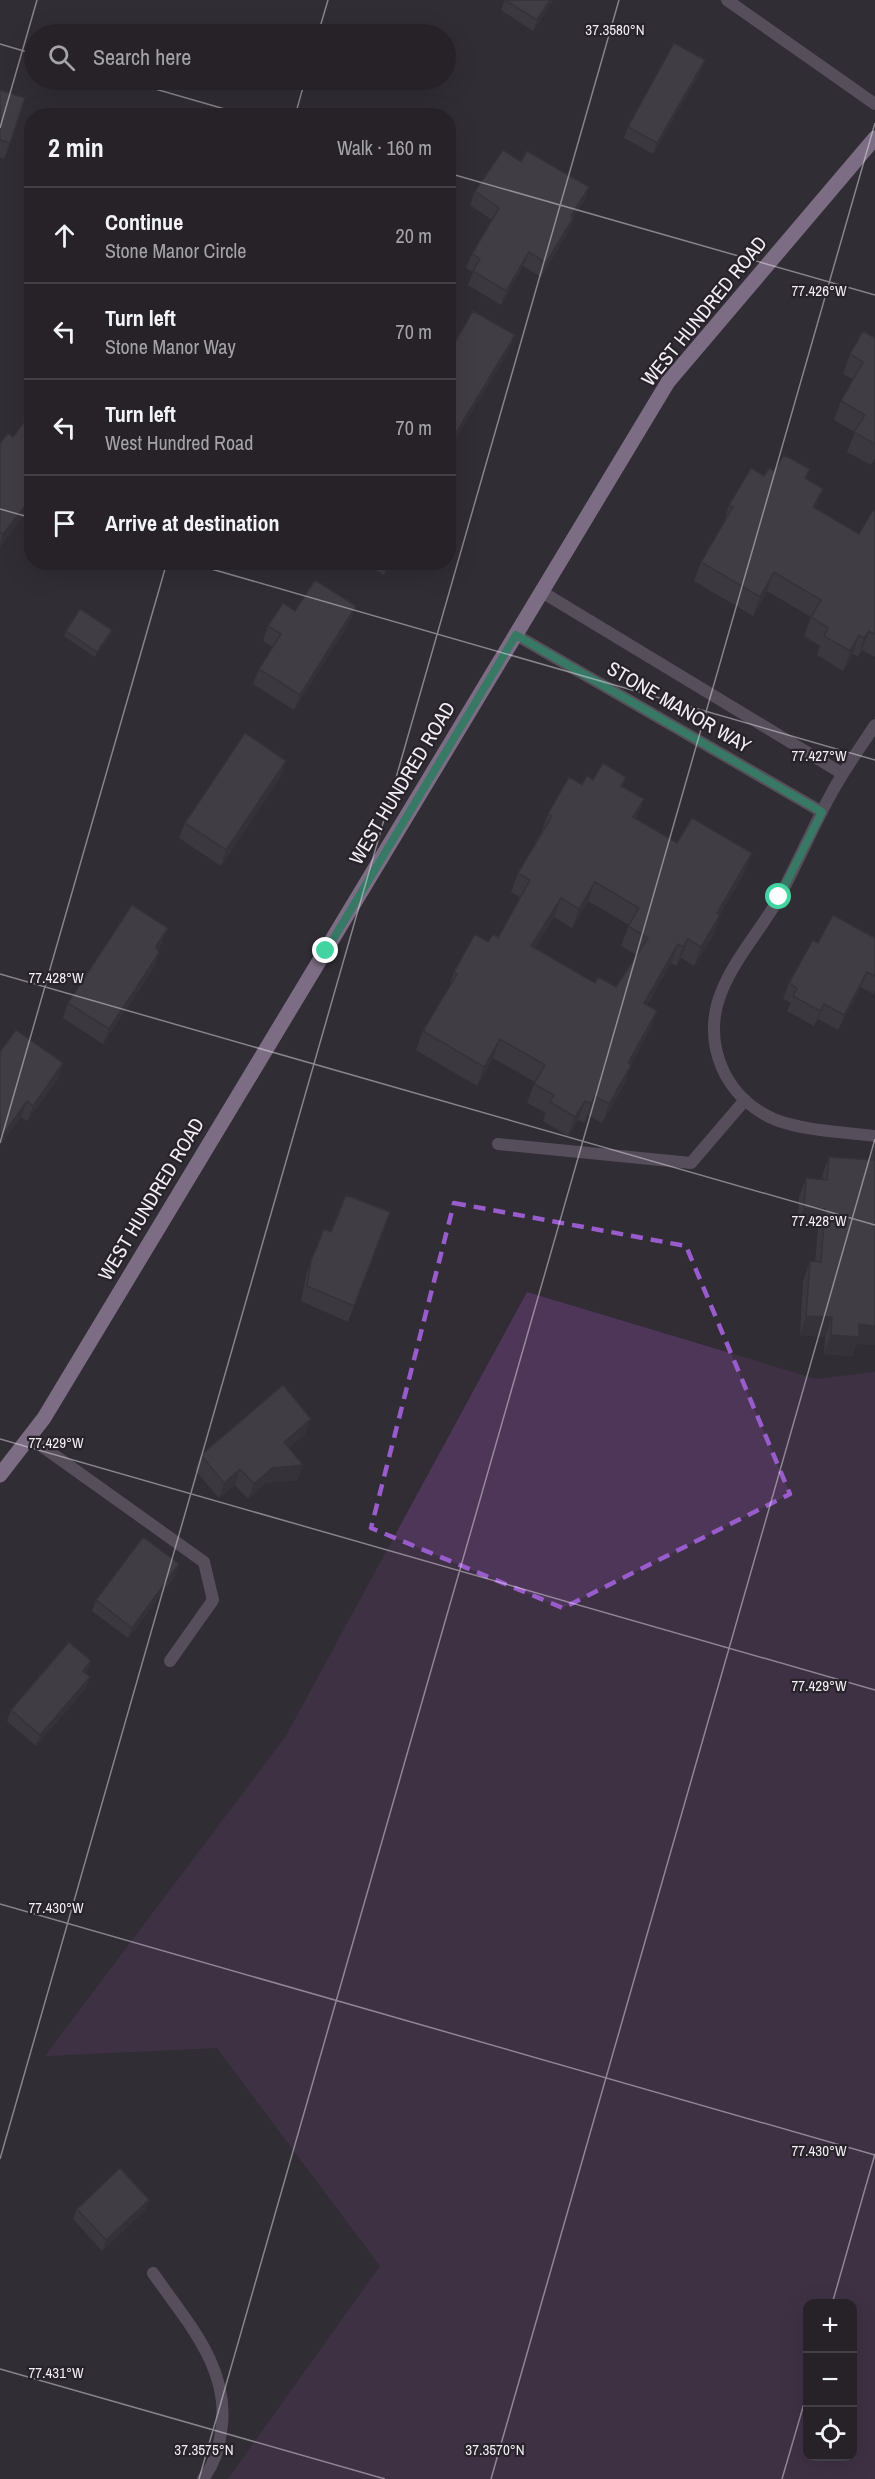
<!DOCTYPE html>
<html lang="en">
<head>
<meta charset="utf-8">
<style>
  :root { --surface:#262228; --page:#2e2a30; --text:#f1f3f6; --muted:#a4a4a8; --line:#423f45 }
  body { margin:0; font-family:"Archivo Narrow",sans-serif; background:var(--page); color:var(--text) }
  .controls { position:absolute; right:18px; bottom:18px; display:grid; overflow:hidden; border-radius:12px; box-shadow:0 6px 24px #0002 }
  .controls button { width:54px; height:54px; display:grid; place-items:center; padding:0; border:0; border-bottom:2px solid var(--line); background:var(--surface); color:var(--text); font:30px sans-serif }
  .stop { position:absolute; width:18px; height:18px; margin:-14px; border:4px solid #41d4a1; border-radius:50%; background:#fff }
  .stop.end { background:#41d4a1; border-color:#fff; box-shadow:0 2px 6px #0008 }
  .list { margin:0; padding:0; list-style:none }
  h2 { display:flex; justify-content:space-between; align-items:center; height:78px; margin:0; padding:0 24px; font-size:26px }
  h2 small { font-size:20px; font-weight:400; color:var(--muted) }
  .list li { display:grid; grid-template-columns:39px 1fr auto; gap:18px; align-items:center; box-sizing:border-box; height:96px; padding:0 24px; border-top:2px solid var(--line) }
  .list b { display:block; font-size:22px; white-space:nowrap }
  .list p { margin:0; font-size:20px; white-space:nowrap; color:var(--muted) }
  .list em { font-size:20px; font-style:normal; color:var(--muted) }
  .icon { flex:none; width:33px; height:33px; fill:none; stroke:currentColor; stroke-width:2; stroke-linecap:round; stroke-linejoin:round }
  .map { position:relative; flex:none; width:875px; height:2479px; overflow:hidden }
  .search { position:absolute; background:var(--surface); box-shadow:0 6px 24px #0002; left:24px; top:24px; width:432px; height:66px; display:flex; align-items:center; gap:15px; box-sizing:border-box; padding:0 21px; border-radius:33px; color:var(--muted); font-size:22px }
  .panel { position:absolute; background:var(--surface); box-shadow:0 6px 24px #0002; left:24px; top:108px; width:432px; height:462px; border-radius:24px }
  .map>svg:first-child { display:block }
  .green { fill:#4e3658; fill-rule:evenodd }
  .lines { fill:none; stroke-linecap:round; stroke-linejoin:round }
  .service { stroke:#83758a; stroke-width:12 }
  .minor { stroke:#83758a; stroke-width:12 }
  .primary { stroke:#d7bae5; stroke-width:15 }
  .wall { fill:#4a454c; fill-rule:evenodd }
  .shaded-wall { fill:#3c383e }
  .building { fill:#565058; stroke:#3c383e; stroke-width:1.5; fill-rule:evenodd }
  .route { stroke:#41d4a1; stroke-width:8 }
  .marked { fill:none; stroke:#995ccc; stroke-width:4.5; stroke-dasharray:12 8; stroke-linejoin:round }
  .ticks { fill:none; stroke:#f2eef3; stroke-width:1.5; stroke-opacity:0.45 }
  .labels { text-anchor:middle; stroke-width:4.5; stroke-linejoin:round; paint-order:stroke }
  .street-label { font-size:20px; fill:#f2eef3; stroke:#28232b }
  .ticks-label { font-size:15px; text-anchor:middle; fill:#f2eef3; stroke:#28232b; stroke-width:4.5; stroke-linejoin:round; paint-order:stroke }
</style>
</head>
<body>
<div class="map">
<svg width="875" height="2479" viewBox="0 0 875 2479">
  <rect width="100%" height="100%" fill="#322d35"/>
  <path class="green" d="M 527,1292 L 816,1379 L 875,1372 L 875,2479 L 228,2479 L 380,2266 L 217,2048 L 45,2056 L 286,1736 ZM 808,2304 L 852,2304 L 852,2456 L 808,2456 Z"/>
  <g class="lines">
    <path class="service" d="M 498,1144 L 691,1163 L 745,1100
      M 29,1437 L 204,1562 L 213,1600 L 170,1661"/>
    <path class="minor" d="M 727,0 L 875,104
      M 542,592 L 843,774
      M 516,635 L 822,812
      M 875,725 C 860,748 844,770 831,794 C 813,827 798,862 780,896 C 762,929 735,957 721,993 C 701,1043 725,1099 776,1120 C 806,1131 843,1132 875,1136
      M 153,2273 C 186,2321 232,2369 221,2432 C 219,2449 213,2466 203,2479"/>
    <path class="primary" d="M 0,1475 L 44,1418 L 668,382 L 875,138"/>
  </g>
  <path class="wall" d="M 505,0 L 553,0 L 533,31 L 501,10 Z
    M 701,71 L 653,154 L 624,138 L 628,127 Z
    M 0,90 L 10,143 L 4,159 L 0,157 Z
    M 521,162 L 589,187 L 584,201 L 573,218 L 568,232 L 541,277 L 523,266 L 501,305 L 468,285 L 473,272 L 466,268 L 472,254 L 492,220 L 470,205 L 475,191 Z
    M 875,338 L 875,458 L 871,465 L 847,452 L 855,432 L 834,420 L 841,401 L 853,379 L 843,374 L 850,354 Z
    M 448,340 L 454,344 L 509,350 L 450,448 L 448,447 Z
    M 32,412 L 32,516 L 26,512 L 0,547 L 0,444 L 13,437 Z
    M 764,476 L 806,479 L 816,509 L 859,534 L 875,511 L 875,657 L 862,650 L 858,657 L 853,654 L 843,671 L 817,655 L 820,646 L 804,636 L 811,617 L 767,591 L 753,616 L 694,581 L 701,562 L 723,525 L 729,505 Z
    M 362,562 L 391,562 L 384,575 Z
    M 356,606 L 350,621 L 294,710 L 253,684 L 259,669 L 273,647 L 263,641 L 268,626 L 295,611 Z
    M 112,630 L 110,635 L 95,657 L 64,636 L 66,631 Z
    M 281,776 L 221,866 L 179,838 L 185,823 Z
    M 626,777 L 622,787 L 636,819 L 677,843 L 752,853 L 745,872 L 720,914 L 714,934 L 694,966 L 681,958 L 676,966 L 671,963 L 647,1005 L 657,1011 L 650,1030 L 630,1065 L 631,1065 L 624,1085 L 602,1123 L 588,1115 L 584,1123 L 578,1120 L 568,1136 L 543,1121 L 546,1113 L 527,1103 L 535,1082 L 493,1058 L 477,1086 L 416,1050 L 423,1031 L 447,992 L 454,972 L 488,942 L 498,938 L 521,898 L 511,892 L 518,873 L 541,833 L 548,814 L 582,785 L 593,780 ZM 588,901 L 629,925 L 621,946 L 637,955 L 616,987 L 595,983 L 535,948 L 554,917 L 572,928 Z
    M 875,938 L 875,991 L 873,994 L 861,987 L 838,1030 L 818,1019 L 814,1026 L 787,1011 L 791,1003 L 783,999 L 789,983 L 818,943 Z
    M 162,943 L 158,950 L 159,953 L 153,969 L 103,1044 L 63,1018 L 68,1003 Z
    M 0,1052 L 63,1063 L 58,1079 L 27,1121 L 21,1117 L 0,1146 Z
    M 875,1146 L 875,1345 L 856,1344 L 852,1356 L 824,1354 L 825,1337 L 800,1335 L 803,1281 L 810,1261 L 815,1262 L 818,1228 L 797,1227 L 799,1197 L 806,1178 L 822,1180 L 822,1176 L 829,1157 L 870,1159 Z
    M 390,1212 L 348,1322 L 301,1301 L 306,1276 L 311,1261 L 331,1232 Z
    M 305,1434 L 289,1448 L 303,1465 L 297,1480 L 266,1483 L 248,1499 L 235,1485 L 219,1498 L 195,1470 L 201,1455 Z
    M 176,1575 L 128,1638 L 92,1611 L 96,1600 Z
    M 91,1661 L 86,1673 L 86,1688 L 36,1746 L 7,1721 L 11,1710 Z
    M 149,2200 L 145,2210 L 102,2251 L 73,2219 L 77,2209 Z"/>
  <path class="shaded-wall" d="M 550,0 L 553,0 L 533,31 L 537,20 Z
    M 705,60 L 701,71 L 653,154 L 657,143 Z
    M 589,187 L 584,201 L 566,230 L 571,216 Z
    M 573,218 L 568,232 L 541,277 L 546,263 Z
    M 529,252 L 523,266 L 501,305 L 506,291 Z
    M 515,335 L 509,350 L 450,448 L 456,433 Z
    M 823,489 L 816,508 L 813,507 Z
    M 31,496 L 26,512 L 0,547 L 0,544 L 3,534 Z
    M 388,562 L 391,562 L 384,575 Z
    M 774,572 L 767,591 L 753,616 L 760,597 Z
    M 356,606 L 350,621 L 294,710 L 300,695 Z
    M 112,630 L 110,635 L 95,657 L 97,652 Z
    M 869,631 L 862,650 L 858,657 L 864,638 Z
    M 859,635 L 853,654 L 843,671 L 850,651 Z
    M 286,761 L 281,776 L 221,866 L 226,850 Z
    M 644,799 L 637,818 L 626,836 L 633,817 Z
    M 752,853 L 745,872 L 710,932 L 717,913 Z
    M 595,882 L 588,901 L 572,928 L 579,909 Z
    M 561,898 L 554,917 L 524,965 L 531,946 Z
    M 720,915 L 714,934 L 694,966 L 701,947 Z
    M 168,928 L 162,943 L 151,961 L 156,946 Z
    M 688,939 L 681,958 L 676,966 L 683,947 Z
    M 678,944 L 671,963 L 637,1022 L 644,1003 Z
    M 159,953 L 153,969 L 103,1044 L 109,1029 Z
    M 867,972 L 861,987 L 838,1030 L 844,1015 Z
    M 824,1004 L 818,1019 L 814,1026 L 820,1011 Z
    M 657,1011 L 650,1030 L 621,1082 L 628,1063 Z
    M 500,1039 L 493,1058 L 477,1086 L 484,1067 Z
    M 63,1063 L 58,1079 L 27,1121 L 33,1106 Z
    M 631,1065 L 624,1085 L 602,1123 L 609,1104 Z
    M 595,1096 L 588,1115 L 584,1123 L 591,1104 Z
    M 27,1101 L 21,1117 L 0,1146 L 0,1139 Z
    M 585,1101 L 578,1120 L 568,1136 L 575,1117 Z
    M 804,1208 L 825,1209 L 818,1228 L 797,1227 Z
    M 806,1316 L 832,1317 L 825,1337 L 800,1335 Z
    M 859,1324 L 875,1326 L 875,1345 L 856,1344 L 852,1356 L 824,1354 L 831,1335 Z
    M 311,1419 L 305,1434 L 278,1457 L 284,1442 Z
    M 303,1465 L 297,1480 L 266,1483 L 248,1499 L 254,1484 L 272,1468 Z
    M 240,1469 L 235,1485 L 219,1498 L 224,1483 Z
    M 179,1564 L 176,1575 L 128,1638 L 132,1628 Z
    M 91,1661 L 87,1672 L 79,1681 L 83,1671 Z
    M 90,1677 L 86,1688 L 36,1746 L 40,1735 Z
    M 149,2200 L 145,2210 L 102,2251 L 106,2240 Z"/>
  <path class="building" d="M 505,0 L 550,0 L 537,20 Z
    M 674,43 L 705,60 L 657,143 L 628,127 Z
    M 0,90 L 25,98 L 10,143 L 0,140 Z
    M 503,150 L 521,162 L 527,151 L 589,187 L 571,216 L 573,218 L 546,263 L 529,252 L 506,291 L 473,271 L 480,259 L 472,254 L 499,208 L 475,191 Z
    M 473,311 L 515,335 L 456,433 L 448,429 L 448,340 L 454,344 Z
    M 863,331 L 875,338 L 875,444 L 854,432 L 865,415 L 841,401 L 863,362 L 850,354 Z
    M 32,412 L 32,497 L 3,534 L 0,532 L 0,444 L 8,433 L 13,437 Z
    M 784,455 L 810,469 L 805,478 L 823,489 L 813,507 L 859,534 L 873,510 L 875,511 L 875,634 L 869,631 L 864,638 L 859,635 L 850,651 L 824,636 L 828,628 L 811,617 L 821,600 L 774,572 L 760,597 L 701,562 L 733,507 L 729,505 L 751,468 L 764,476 L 769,468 L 774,471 Z
    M 315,580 L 356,606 L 300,695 L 259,669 L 281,634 L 268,626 L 283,603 L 295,611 Z
    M 80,609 L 112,630 L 97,652 L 66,631 Z
    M 245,733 L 286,761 L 226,850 L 185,823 Z
    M 603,763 L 626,777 L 621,786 L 644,799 L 633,817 L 677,843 L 692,818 L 752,853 L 717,913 L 720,915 L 701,947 L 688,939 L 683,947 L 678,944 L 644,1003 L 657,1011 L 628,1063 L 631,1065 L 609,1104 L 595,1096 L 591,1104 L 585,1101 L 575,1117 L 550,1102 L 554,1095 L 534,1084 L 545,1065 L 500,1039 L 484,1067 L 423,1031 L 457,974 L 454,972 L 475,934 L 488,942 L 493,934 L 498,938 L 530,880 L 518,873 L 552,816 L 548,814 L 569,777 L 582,785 L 587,776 L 593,780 ZM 595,882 L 639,908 L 628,926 L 648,938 L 616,987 L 598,977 L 595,983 L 531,946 L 561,898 L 579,909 Z
    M 132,905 L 168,928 L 156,946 L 159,953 L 109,1029 L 68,1003 Z
    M 833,915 L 875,938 L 875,976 L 867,972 L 844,1015 L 824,1004 L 820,1011 L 793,996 L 797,988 L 789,983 L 813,940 L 818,943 Z
    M 16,1030 L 63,1063 L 33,1106 L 27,1101 L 0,1139 L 0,1052 Z
    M 875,1146 L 875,1326 L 859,1324 L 859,1337 L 831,1335 L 832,1317 L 806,1316 L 810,1261 L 821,1262 L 825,1209 L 804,1208 L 806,1178 L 827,1180 L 829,1157 L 874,1160 Z
    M 346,1195 L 390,1212 L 354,1306 L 307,1286 L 311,1261 L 324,1229 L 331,1232 Z
    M 283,1385 L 311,1419 L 284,1442 L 303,1465 L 272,1468 L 254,1484 L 240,1469 L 224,1483 L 201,1455 Z
    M 143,1537 L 179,1564 L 132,1628 L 96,1600 Z
    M 69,1642 L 91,1661 L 83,1671 L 90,1677 L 40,1735 L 11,1710 Z
    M 120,2168 L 149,2200 L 106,2240 L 77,2209 Z"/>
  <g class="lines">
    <path class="route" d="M 326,951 L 516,635 L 822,812 L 779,897"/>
  </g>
  <path d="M0 0H875V2479H0ZM 454,1203 L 686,1246 L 790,1494 L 563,1608 L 371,1528 Z" fill="#322d35" fill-opacity=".55" fill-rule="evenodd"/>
  <path class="marked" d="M 454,1203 L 686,1246 L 790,1494 L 563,1608 L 371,1528 Z"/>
  <path class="ticks" d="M 318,34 L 328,0M 0,44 L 34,54M 124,80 L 249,116M 295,116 L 305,80M 0,128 L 37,0M 448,173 L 875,295M 0,509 L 32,518M 187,562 L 875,760M 0,974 L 875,1225M 0,1143 L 167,562M 0,1439 L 875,1690M 0,1904 L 875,2155M 0,2159 L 619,0M 832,2304 L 875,2154M 0,2369 L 385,2479M 199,2479 L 875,123M 491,2479 L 875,1139M 782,2479 L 808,2390"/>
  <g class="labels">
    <g class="street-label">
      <text transform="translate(704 311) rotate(-51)" y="7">WEST HUNDRED ROAD</text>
      <text transform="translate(679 707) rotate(30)" y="7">STONE MANOR WAY</text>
      <text transform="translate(402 783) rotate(-59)" y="7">WEST HUNDRED ROAD</text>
      <text transform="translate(151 1199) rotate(-59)" y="7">WEST HUNDRED ROAD</text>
    </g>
  </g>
  <g class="ticks-label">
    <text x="615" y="35">37.3580°N</text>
    <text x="819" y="296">77.426°W</text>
    <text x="819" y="761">77.427°W</text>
    <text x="56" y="983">77.428°W</text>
    <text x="819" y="1226">77.428°W</text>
    <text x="56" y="1448">77.429°W</text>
    <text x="819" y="1691">77.429°W</text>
    <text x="56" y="1913">77.430°W</text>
    <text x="819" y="2156">77.430°W</text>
    <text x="56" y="2378">77.431°W</text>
    <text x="204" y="2455">37.3575°N</text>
    <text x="495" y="2455">37.3570°N</text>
  </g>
</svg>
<div class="controls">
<button>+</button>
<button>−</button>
<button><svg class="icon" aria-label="locate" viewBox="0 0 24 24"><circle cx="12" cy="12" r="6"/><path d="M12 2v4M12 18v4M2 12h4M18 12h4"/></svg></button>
</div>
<div class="stop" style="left:779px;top:897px"></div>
<div class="stop end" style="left:326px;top:951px"></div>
<div class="search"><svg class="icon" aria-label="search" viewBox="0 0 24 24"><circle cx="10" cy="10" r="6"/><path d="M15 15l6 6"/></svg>Search here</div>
<section class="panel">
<h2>2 min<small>Walk · 160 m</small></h2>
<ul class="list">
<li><svg class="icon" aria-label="ahead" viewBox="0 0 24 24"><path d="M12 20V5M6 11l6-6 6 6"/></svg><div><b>Continue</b><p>Stone Manor Circle</p></div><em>20 m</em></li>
<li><svg class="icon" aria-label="left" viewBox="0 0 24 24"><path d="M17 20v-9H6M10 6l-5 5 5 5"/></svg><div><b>Turn left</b><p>Stone Manor Way</p></div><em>70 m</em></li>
<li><svg class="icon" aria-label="left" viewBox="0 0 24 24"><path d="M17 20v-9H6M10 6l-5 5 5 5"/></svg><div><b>Turn left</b><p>West Hundred Road</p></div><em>70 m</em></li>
<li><svg class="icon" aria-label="arrive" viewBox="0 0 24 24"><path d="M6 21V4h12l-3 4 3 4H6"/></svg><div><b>Arrive at destination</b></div></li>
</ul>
</section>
</div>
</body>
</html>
